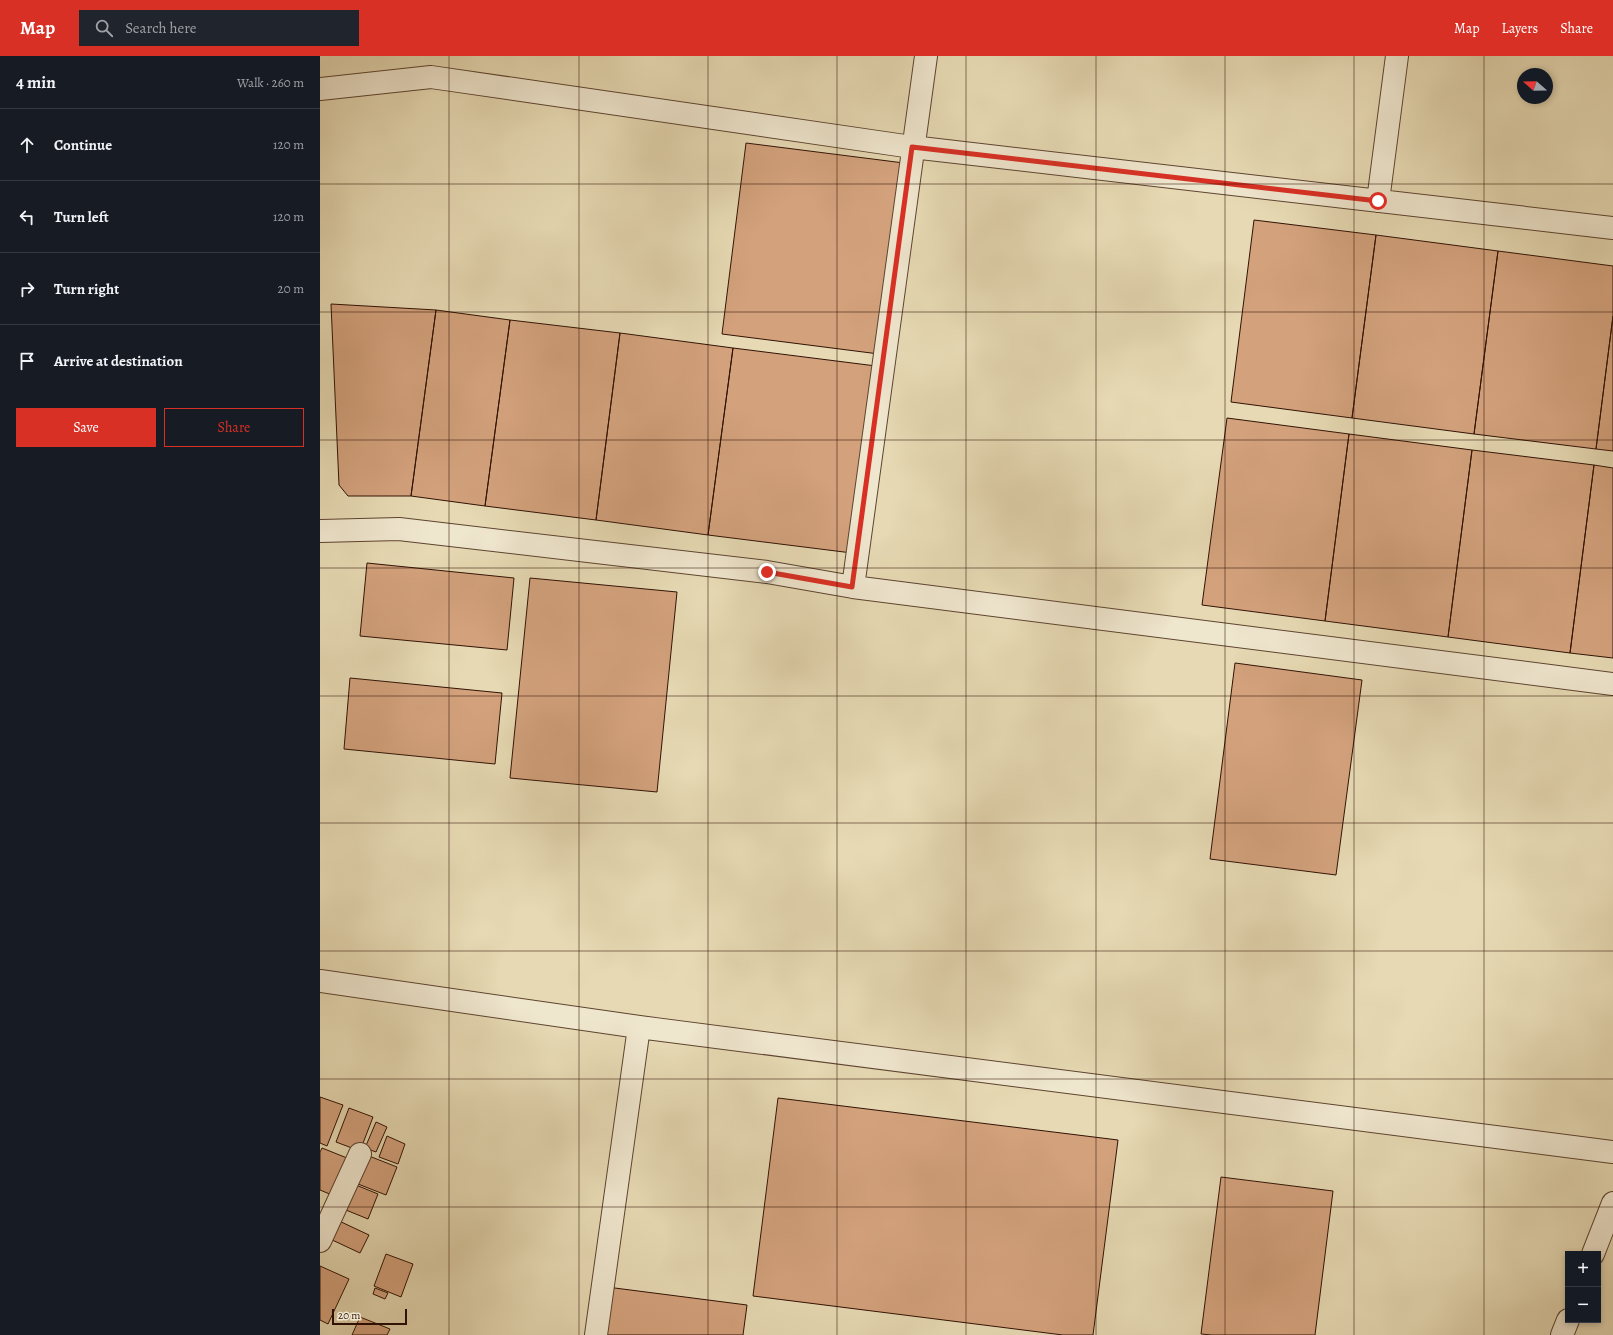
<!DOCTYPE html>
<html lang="en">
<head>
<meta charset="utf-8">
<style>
  :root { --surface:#171b24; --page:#20242c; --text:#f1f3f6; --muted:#9ea1a6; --line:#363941; --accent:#d93025 }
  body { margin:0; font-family:Alegreya,serif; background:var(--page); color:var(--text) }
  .controls { position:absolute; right:12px; bottom:12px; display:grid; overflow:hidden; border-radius:0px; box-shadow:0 2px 6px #0003 }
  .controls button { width:36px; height:36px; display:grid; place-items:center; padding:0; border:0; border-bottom:1px solid var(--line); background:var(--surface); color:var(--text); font:20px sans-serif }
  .compass { position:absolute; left:1197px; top:12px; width:36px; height:36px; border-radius:50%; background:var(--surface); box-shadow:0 2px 6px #0003; rotate:290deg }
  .scale { position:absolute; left:12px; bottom:10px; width:75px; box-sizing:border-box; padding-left:4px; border:2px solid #311204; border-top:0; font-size:11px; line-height:14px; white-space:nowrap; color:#311204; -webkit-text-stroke:3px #efe6ce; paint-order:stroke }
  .stop { position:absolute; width:12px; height:12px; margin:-9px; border:3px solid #d93025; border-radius:50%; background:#fff }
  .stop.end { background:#d93025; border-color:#fff; box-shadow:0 1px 4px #0008 }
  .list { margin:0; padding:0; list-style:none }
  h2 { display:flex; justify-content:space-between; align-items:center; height:52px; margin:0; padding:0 16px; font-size:17px }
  h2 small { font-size:13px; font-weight:400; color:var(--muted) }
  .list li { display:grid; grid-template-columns:26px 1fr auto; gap:12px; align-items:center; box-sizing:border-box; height:72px; padding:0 16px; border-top:1px solid var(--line) }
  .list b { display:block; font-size:15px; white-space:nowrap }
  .list em { font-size:13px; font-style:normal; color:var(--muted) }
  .actions { display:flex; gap:8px; padding:12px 16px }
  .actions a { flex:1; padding:9px 0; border:1px solid var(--accent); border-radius:0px; text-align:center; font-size:14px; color:var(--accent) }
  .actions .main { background:var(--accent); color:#fff }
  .icon { flex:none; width:22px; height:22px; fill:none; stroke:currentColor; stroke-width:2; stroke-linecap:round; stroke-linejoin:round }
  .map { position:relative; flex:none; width:1293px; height:1279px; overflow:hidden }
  header { display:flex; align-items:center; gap:24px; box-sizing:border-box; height:56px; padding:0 20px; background:var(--accent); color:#fff }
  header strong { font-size:19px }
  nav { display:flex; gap:22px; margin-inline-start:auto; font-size:14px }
  .search { width:280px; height:36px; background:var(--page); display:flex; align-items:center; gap:10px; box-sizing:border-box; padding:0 14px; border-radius:0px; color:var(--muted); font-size:15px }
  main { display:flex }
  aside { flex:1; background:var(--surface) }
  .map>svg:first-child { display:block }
  .building { fill:#d3a27d; stroke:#311204 }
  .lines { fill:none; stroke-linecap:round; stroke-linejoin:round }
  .minor-casing { stroke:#5e4430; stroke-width:24 }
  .minor { stroke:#efe6ce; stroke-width:22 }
  .route { stroke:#d93025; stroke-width:5 }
  .grid { fill:none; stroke:#311204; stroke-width:1; stroke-opacity:0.55 }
</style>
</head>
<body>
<header>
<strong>Map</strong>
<div class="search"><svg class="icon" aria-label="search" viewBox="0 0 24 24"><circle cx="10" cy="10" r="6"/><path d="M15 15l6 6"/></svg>Search here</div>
<nav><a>Map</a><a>Layers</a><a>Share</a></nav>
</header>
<main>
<aside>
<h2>4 min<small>Walk · 260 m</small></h2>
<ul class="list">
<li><svg class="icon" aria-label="ahead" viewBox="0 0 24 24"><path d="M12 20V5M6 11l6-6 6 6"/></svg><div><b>Continue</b></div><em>120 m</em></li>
<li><svg class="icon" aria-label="left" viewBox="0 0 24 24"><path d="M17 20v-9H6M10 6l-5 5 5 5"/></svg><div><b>Turn left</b></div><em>120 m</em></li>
<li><svg class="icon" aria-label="right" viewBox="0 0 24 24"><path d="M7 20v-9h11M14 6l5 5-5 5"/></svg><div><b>Turn right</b></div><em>20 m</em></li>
<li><svg class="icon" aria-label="arrive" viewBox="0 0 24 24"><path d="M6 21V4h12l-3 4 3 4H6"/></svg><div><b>Arrive at destination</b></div></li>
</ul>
<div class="actions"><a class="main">Save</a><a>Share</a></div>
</aside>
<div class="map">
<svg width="1293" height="1279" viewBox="0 0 1293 1279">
  <rect width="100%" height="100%" fill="#e6d9b3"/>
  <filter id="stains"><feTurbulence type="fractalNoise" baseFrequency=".005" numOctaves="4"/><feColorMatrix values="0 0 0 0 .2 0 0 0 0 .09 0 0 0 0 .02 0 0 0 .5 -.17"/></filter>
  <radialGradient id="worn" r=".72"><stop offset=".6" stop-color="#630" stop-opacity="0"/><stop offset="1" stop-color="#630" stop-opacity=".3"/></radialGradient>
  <path class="building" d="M 426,87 L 584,107 L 559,298 L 402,278 Z
    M 934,164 L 1056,179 L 1032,362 L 911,346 Z
    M 1056,179 L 1178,195 L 1154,378 L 1032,362 Z
    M 1178,195 L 1293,210 L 1293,260 L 1276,393 L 1154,378 Z
    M 11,248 L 116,254 L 91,440 L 28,440 L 19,429 Z
    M 116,254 L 190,264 L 165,450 L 91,440 Z
    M 1293,260 L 1293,395 L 1276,393 Z
    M 190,264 L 300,277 L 276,464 L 165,450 Z
    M 300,277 L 413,292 L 388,479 L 276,464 Z
    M 413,292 L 556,310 L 532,497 L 388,479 Z
    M 907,362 L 1029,378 L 1005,565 L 882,549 Z
    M 1029,378 L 1152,394 L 1128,581 L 1005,565 Z
    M 1152,394 L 1274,409 L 1250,597 L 1128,581 Z
    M 1274,409 L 1293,412 L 1293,602 L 1250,597 Z
    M 47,507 L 194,522 L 187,594 L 40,580 Z
    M 210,522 L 357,536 L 337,736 L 190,722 Z
    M 915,607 L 1042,624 L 1016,819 L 890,803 Z
    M 30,622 L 182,637 L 175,708 L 24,693 Z
    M 0,1041 L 23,1049 L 7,1090 L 0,1087 Z
    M 458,1042 L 798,1084 L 773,1279 L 743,1279 L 433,1240 Z
    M 29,1052 L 53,1061 L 40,1095 L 16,1086 Z
    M 56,1066 L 67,1071 L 56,1096 L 45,1092 Z
    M 67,1080 L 85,1088 L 78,1108 L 59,1101 Z
    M 2,1092 L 27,1102 L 12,1139 L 0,1134 L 0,1096 Z
    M 49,1100 L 77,1111 L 66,1139 L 38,1128 Z
    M 901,1121 L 1013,1135 L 995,1279 L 892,1279 L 881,1278 Z
    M 31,1127 L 58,1138 L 48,1163 L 21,1152 Z
    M 17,1164 L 49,1179 L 40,1197 L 8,1182 Z
    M 66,1198 L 93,1208 L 81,1241 L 54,1230 Z
    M 0,1210 L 29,1223 L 8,1268 L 0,1264 Z
    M 287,1231 L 427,1249 L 423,1279 L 281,1279 Z
    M 55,1232 L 68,1237 L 65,1243 L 53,1238 Z
    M 40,1261 L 70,1273 L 67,1279 L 32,1279 Z"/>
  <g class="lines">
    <defs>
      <path id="minor" d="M 0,33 L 111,21 L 592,91 L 1293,172
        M 1058,145 L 1077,0
        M 0,475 L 79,473 L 447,516 L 533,531 L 1293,628
        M 533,531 L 606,0
        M 0,925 L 319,971 L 1293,1096
        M 0,1185 L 40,1098
        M 1273,1198 L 1293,1147
        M 276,1279 L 319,971
        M 1242,1279 L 1248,1264"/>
    </defs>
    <use href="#minor" class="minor-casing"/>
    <use href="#minor" class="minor"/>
  </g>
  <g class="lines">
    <path class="route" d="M 447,516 L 532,531 L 592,91 L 1058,145"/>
  </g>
  <path class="grid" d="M 129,0 L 129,1279M 259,0 L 259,1279M 388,0 L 388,1279M 517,0 L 517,1279M 646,0 L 646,1279M 776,0 L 776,1279M 905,0 L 905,1279M 1034,0 L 1034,1279M 1164,0 L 1164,1279M 0,128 L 1293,128M 0,256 L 1293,256M 0,384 L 1293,384M 0,512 L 1293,512M 0,640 L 1293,640M 0,767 L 1293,767M 0,895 L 1293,895M 0,1023 L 1293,1023M 0,1151 L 1293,1151"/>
  <rect width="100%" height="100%" filter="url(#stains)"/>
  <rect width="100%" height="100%" fill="url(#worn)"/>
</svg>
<div class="controls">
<button>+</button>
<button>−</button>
</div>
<svg class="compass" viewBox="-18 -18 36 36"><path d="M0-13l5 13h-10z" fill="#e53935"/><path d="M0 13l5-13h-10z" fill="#9ea1a6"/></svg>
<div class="scale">20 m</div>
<div class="stop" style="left:1058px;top:145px"></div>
<div class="stop end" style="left:447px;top:516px"></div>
</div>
</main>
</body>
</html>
